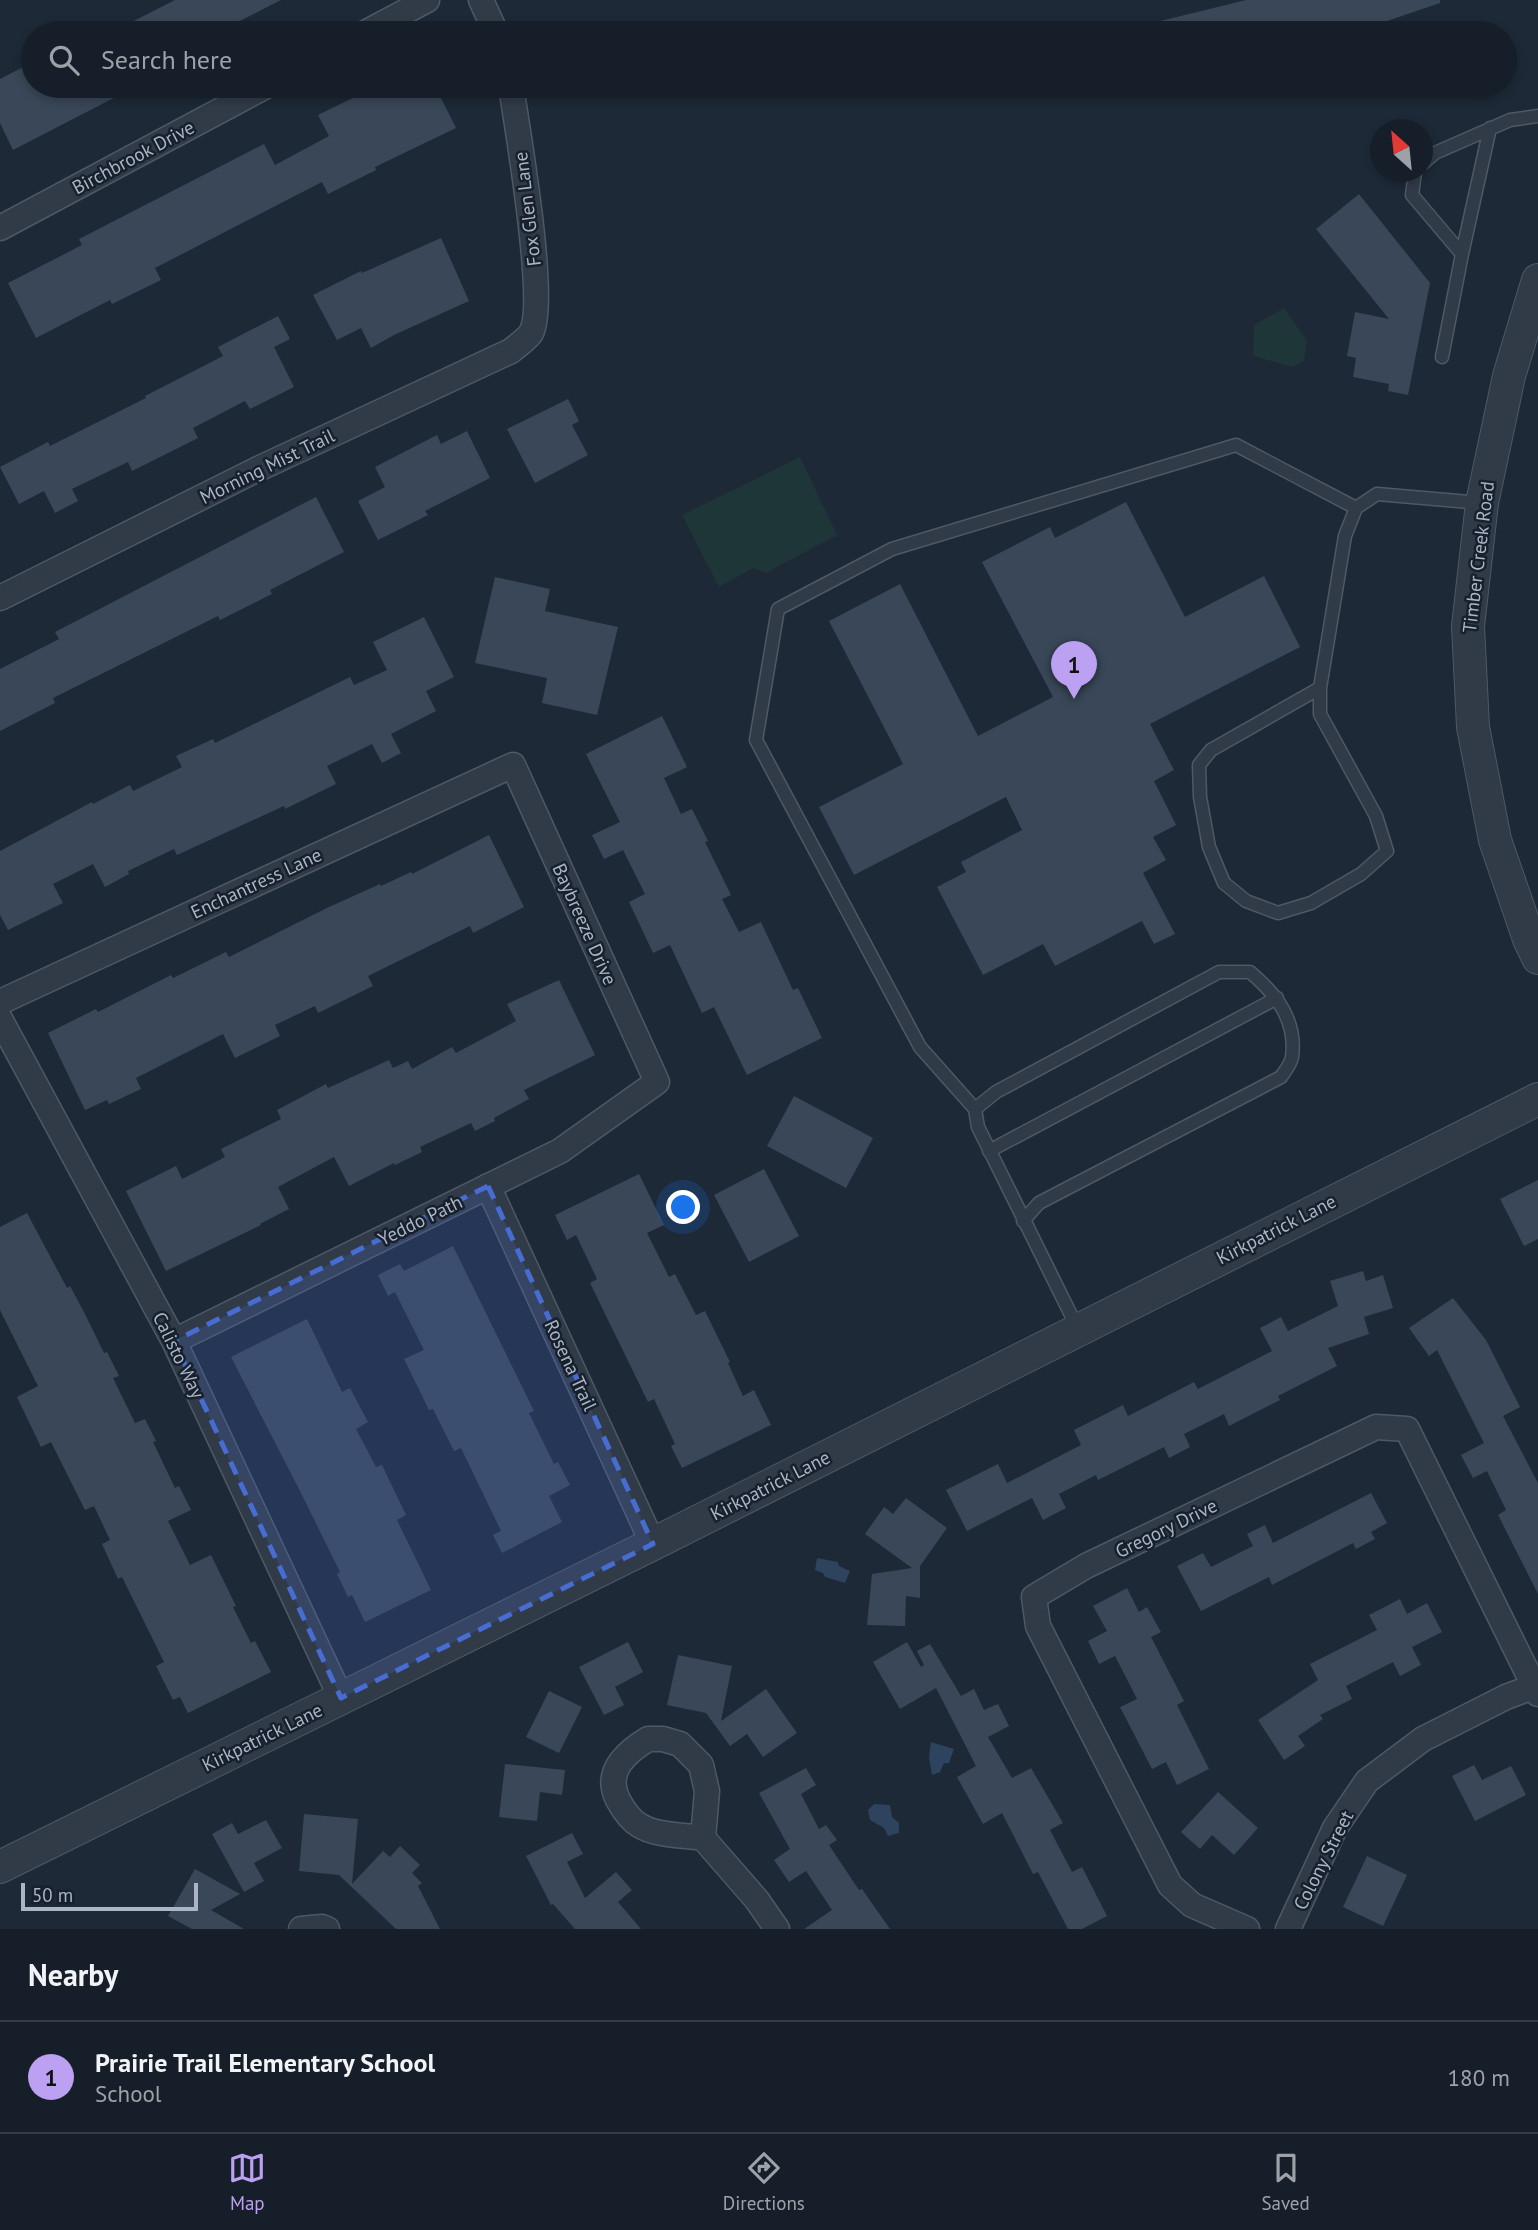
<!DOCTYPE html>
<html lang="en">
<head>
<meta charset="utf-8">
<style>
  :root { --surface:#161f29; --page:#232c35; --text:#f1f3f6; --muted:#9ea2a8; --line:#353d46; --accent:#bca0f2 }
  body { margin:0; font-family:"PT Sans",sans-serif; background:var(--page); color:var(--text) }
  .compass { position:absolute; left:1370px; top:119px; width:63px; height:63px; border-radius:50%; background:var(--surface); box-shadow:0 4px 10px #0003; rotate:333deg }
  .scale { position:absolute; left:21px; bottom:18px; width:177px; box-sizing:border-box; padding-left:7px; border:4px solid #aab5c5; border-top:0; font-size:19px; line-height:24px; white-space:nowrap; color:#aab5c5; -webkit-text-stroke:5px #17202c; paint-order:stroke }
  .you { position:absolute; left:684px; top:1208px; width:24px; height:24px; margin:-18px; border:5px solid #fff; border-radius:50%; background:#1a73e8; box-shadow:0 0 0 10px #1a73e833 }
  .badge { display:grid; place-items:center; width:46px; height:46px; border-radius:50%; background:var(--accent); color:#111; font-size:23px; font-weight:700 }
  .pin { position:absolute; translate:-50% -58px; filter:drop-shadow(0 2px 4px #0008) }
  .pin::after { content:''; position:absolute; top:37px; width:24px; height:21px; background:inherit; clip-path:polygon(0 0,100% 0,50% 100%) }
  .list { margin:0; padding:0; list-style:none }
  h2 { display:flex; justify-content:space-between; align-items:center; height:91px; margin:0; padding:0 28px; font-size:30px }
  h2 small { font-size:23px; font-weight:400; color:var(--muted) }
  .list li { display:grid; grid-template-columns:46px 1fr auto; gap:21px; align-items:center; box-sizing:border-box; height:112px; padding:0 28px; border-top:2px solid var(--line) }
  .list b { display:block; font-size:26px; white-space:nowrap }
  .list p { margin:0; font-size:23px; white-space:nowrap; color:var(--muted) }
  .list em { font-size:23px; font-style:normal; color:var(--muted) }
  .icon { flex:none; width:38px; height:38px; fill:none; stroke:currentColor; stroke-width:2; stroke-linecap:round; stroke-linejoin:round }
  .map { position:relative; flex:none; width:1538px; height:1929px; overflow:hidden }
  .search { position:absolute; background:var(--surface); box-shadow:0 4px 10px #0003; left:21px; right:21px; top:21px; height:77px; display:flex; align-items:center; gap:18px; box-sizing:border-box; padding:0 24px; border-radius:38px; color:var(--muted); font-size:26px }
  .sheet { height:203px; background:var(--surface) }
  nav { display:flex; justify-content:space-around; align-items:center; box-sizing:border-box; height:98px; border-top:2px solid var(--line); background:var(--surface); font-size:19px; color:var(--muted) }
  nav a { display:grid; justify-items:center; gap:4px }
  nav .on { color:var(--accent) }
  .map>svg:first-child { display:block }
  .green { fill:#1f3638 }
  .water { fill:#2d435e }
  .building { fill:#394758 }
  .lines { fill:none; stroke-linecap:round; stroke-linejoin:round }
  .service-casing { stroke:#4e5866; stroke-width:15 }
  .minor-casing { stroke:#4e5866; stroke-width:27 }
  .tertiary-casing { stroke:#4e5866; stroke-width:34 }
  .service { stroke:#313b48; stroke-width:12 }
  .minor { stroke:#313b48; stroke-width:24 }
  .tertiary { stroke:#313b48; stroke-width:32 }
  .marked { fill:#476dd2; fill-opacity:0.2; stroke:#476dd2; stroke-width:5; stroke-dasharray:14 9; stroke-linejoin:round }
  .labels { text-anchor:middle; stroke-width:5; stroke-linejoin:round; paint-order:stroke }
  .street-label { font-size:19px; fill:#aab5c5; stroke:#17202c }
</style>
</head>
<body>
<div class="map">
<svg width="1538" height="1929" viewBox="0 0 1538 1929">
  <rect width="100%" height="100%" fill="#1d2937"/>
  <path class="green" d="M 1284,308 L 1307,341 L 1304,361 L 1292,367 L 1253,356 L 1254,325 Z
    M 800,457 L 837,535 L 766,573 L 753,568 L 719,587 L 682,515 Z"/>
  <path class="water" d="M 817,1558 L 838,1562 L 839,1566 L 850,1571 L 845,1583 L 825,1577 L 823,1573 L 815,1570 Z
    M 931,1742 L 954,1749 L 949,1763 L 944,1763 L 940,1772 L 932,1775 L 929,1757 Z
    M 874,1804 L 890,1805 L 892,1817 L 899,1823 L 899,1833 L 888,1836 L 884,1828 L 870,1820 L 868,1810 Z"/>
  <path class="building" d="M 175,0 L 281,0 L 216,33 L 110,33 Z
    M 1246,0 L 1440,0 L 1440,3 L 1352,33 L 1141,33 L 1140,26 Z
    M 33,62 L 33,86 L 137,86 L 13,150 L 0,123 L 0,79 Z
    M 377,86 L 435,86 L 456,128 L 375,167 L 376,170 L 328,194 L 322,182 L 155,268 L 161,280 L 112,304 L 110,300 L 36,338 L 8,283 L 82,245 L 79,239 L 264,144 L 275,165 L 329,136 L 318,115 Z
    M 1359,194 L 1430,283 L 1408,395 L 1388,391 L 1389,384 L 1353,377 L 1356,358 L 1347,356 L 1355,312 L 1389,319 L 1316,229 Z
    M 441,238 L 469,301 L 394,335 L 371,348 L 361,328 L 337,340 L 313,295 L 361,271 L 362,273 Z
    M 278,316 L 290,339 L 274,347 L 294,387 L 250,409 L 245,401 L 193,428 L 198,438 L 132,471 L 128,462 L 72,489 L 78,501 L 55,513 L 44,491 L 19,504 L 0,467 L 48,442 L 50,446 L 146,398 L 145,396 L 223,356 L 218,347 Z
    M 568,399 L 579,421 L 572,425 L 588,455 L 535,483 L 507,429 Z
    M 467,431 L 490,478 L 425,511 L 428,515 L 378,540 L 358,501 L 385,487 L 375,467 L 437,435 L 441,444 Z
    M 316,497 L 344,552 L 270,590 L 272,594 L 220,620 L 218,616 L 53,698 L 55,703 L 0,731 L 0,669 L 59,639 L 55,632 Z
    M 1126,502 L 1185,617 L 1264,576 L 1300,647 L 1150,724 L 1174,770 L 1154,781 L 1176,825 L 1153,837 L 1166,860 L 1143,873 L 1175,934 L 1154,944 L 1142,921 L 1055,966 L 1043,944 L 983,975 L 937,887 L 966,872 L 961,862 L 1022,830 L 1006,797 L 854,875 L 819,807 L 903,764 L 829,621 L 900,584 L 978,736 L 1053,697 L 982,562 L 1050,527 L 1055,538 Z
    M 495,577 L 550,589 L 545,611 L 618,627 L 597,715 L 542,703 L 547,678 L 475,663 Z
    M 424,617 L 454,677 L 426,691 L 436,711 L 391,734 L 401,753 L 382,763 L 372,744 L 327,766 L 336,784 L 285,809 L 284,806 L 177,855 L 174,849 L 128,871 L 129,874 L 105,887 L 93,864 L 53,884 L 63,903 L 8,930 L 0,915 L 0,851 L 92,802 L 93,804 L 130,785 L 133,791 L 182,767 L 176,756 L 213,739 L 215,743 L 350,677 L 354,685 L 387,670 L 373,642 Z
    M 662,716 L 687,767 L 664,778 L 681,814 L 692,809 L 708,841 L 705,842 L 731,895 L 722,899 L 739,932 L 761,922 L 793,990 L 798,988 L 822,1038 L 747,1075 L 714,1007 L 702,1013 L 670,945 L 653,953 L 629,902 L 645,894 L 623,850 L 604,859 L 592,835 L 620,822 L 586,754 Z
    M 489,835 L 524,907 L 473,933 L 470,926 L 368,976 L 373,986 L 318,1013 L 315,1006 L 275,1025 L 280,1036 L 235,1058 L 223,1034 L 136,1078 L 141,1089 L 109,1104 L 107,1100 L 85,1110 L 48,1033 L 96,1009 L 98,1012 L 171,975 L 173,978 L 226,952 L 229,957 L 329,907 L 380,884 L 381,886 L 411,872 L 412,874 Z
    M 559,980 L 595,1055 L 524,1090 L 529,1099 L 494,1118 L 495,1121 L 475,1131 L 471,1123 L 420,1147 L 422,1152 L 395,1165 L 394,1163 L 349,1186 L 334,1157 L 278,1187 L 289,1209 L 260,1224 L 261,1225 L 166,1271 L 126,1191 L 176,1166 L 182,1179 L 225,1157 L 221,1149 L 281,1119 L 277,1110 L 326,1084 L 328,1088 L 389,1060 L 393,1068 L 408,1061 L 412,1069 L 452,1047 L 456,1053 L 516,1021 L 507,1004 Z
    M 794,1096 L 873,1138 L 846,1188 L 767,1146 Z
    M 764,1169 L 799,1236 L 749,1262 L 714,1195 Z
    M 639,1174 L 664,1225 L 647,1233 L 669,1277 L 675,1274 L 696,1315 L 705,1311 L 730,1362 L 728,1363 L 743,1396 L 754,1390 L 771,1425 L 682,1468 L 671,1446 L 675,1444 L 654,1399 L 648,1402 L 590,1283 L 597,1279 L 576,1235 L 567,1240 L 555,1215 Z
    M 1538,1180 L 1538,1239 L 1524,1246 L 1500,1199 Z
    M 27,1213 L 67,1288 L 70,1286 L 84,1312 L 104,1353 L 107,1352 L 119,1376 L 113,1378 L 135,1423 L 145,1419 L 156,1441 L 153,1442 L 175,1488 L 179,1486 L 191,1510 L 168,1521 L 190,1565 L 211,1555 L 236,1606 L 233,1607 L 251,1643 L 255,1641 L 271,1672 L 188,1713 L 180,1697 L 173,1700 L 156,1666 L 164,1662 L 122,1577 L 118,1579 L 102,1544 L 110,1540 L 94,1506 L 85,1510 L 51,1442 L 41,1447 L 17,1397 L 38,1386 L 0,1310 L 0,1227 Z
    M 453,1246 L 534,1411 L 529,1413 L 554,1464 L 558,1462 L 570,1485 L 549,1496 L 562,1522 L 502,1553 L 493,1535 L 501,1531 L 461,1448 L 454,1451 L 433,1409 L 429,1410 L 404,1359 L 424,1350 L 395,1292 L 388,1296 L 378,1275 L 400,1264 L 404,1271 Z
    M 1363,1271 L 1366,1281 L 1383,1275 L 1393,1308 L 1364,1317 L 1369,1334 L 1328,1348 L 1337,1366 L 1278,1396 L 1280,1400 L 1229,1426 L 1224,1414 L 1184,1434 L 1190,1447 L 1169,1458 L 1164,1447 L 1098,1480 L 1096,1475 L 1059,1494 L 1066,1508 L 1043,1520 L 1032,1498 L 967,1531 L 946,1490 L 998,1464 L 1007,1483 L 1081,1445 L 1074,1430 L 1123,1405 L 1128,1416 L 1194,1382 L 1198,1389 L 1272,1351 L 1260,1328 L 1281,1317 L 1288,1331 L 1338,1306 L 1330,1281 Z
    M 1453,1298 L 1486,1340 L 1520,1407 L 1503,1416 L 1538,1483 L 1538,1594 L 1498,1515 L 1506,1510 L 1487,1471 L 1473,1478 L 1461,1455 L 1484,1443 L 1437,1350 L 1429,1356 L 1409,1328 Z
    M 307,1319 L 342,1392 L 350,1388 L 368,1422 L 356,1429 L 376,1467 L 382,1465 L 406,1515 L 397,1520 L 431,1590 L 365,1622 L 352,1595 L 348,1597 L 337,1574 L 340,1572 L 301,1493 L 231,1357 Z
    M 1371,1493 L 1387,1523 L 1371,1532 L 1375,1539 L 1356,1549 L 1353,1543 L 1272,1585 L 1269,1577 L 1201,1611 L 1177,1566 L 1203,1553 L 1211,1567 L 1253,1546 L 1247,1534 L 1265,1525 L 1273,1543 Z
    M 906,1498 L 947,1528 L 920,1566 L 920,1598 L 906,1596 L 905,1626 L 867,1625 L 872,1574 L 912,1568 L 865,1534 L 884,1507 L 893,1514 Z
    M 1127,1588 L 1139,1612 L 1147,1607 L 1161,1632 L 1151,1637 L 1184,1701 L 1177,1705 L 1209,1769 L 1177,1785 L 1166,1762 L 1152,1769 L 1120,1707 L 1137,1699 L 1115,1656 L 1099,1664 L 1088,1641 L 1107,1631 L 1093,1606 Z
    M 1400,1599 L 1407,1614 L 1427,1603 L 1442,1632 L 1412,1647 L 1421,1665 L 1400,1676 L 1393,1662 L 1346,1686 L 1352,1699 L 1320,1715 L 1323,1719 L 1298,1736 L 1305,1746 L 1284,1760 L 1258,1720 L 1318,1680 L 1310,1664 L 1377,1630 L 1369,1615 Z
    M 628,1642 L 643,1672 L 615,1687 L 624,1705 L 604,1715 L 579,1667 Z
    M 907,1642 L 921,1667 L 924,1665 L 917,1651 L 930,1644 L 961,1696 L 974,1689 L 984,1710 L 998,1704 L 1009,1726 L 988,1737 L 1012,1778 L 1031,1768 L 1063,1823 L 1050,1830 L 1072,1872 L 1082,1867 L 1107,1916 L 1082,1929 L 1068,1929 L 1038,1872 L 1033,1874 L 1002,1813 L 983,1824 L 957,1777 L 976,1766 L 936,1688 L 900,1709 L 873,1662 Z
    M 678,1655 L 732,1666 L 721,1721 L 766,1689 L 797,1733 L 763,1757 L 747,1734 L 730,1746 L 706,1713 L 667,1705 Z
    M 549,1691 L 582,1707 L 559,1753 L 526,1737 Z
    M 505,1764 L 565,1770 L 562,1795 L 540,1792 L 537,1821 L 499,1817 Z
    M 1474,1765 L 1482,1780 L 1511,1766 L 1526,1795 L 1475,1821 L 1452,1776 Z
    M 806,1768 L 816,1785 L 801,1794 L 819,1829 L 826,1825 L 837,1840 L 829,1845 L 859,1890 L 862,1889 L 890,1929 L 804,1929 L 832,1910 L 806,1871 L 789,1882 L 774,1860 L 790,1849 L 759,1793 Z
    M 1218,1792 L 1258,1828 L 1234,1855 L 1212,1835 L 1200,1849 L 1181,1832 Z
    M 304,1814 L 358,1819 L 352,1884 L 383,1851 L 390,1857 L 400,1846 L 420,1865 L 412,1873 L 422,1883 L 418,1886 L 440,1929 L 396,1929 L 339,1875 L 299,1871 Z
    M 266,1820 L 282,1848 L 254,1863 L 264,1881 L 244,1892 L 212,1834 L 232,1823 L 238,1834 Z
    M 572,1833 L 583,1854 L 567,1862 L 585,1898 L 616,1872 L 632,1890 L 618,1902 L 641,1929 L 575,1929 L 553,1904 L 551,1905 L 526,1856 Z
    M 1367,1856 L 1407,1875 L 1383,1926 L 1343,1907 Z
    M 195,1869 L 240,1894 L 211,1910 L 244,1929 L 192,1929 L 168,1916 Z"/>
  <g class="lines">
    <defs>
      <path id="service" d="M 1422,164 L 1435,153 L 1510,120 L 1538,116
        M 1415,172 L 1412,195 L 1462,254 L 1442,357
        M 1462,254 L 1490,128
        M 1320,688 L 1320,714 L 1376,816 L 1387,851 L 1361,874 L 1311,903 L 1278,913 L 1246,901 L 1224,883 L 1209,847 L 1200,797 L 1199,765 L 1211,750 L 1320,688 L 1345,536 L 1356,508 L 1377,494 L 1481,503
        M 975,1109 L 920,1047 L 756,740 L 778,609 L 892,549 L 1236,445 L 1356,508
        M 989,1151 L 1277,998
        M 1023,1221 L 1039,1203 L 1281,1077 C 1285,1071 1291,1064 1292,1057 C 1297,1020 1276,994 1250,972 L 1219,972 L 996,1092 L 975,1109 L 978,1127 L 1078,1329"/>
      <path id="minor" d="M 481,0 L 496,33
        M 365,33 L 427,0
        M 0,228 L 266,86
        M 0,598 L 258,469 L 511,351 C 517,346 527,339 531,333 C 548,302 517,128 511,86
        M 0,1002 L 513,765 L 657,1082 L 560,1151 L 174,1341
        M 0,1019 L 174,1341 L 341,1698
        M 488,1186 L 653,1544
        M 648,1739 L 663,1739 L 680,1744 L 701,1765 L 707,1791 L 703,1838 C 683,1835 656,1836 639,1825 C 630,1820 623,1809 618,1800 C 604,1772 625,1753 648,1739 Z
        M 703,1838 L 757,1900 L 777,1929
        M 301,1929 L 322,1927 L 327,1929
        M 1247,1929 L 1192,1905 L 1170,1885 L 1038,1626 L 1034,1597 L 1086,1566 L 1376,1427 L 1407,1429 L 1538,1694
        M 1288,1929 L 1335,1828 L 1367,1781 L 1423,1739 L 1506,1697 L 1538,1685"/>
      <path id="tertiary" d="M 1538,280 L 1509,376 L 1482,503 L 1468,626 L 1473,727 L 1495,840 L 1529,939 L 1538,958
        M 0,1867 L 653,1544 L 1538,1099"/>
    </defs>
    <use href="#service" class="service-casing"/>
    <use href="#minor" class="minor-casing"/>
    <use href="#tertiary" class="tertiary-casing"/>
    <use href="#service" class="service"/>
    <use href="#minor" class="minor"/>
    <use href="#tertiary" class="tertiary"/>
  </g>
  <path class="marked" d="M 488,1186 L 653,1544 L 341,1698 L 174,1341 Z"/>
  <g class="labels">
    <g class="street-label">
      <text transform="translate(133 157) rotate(-28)" y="7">Birchbrook Drive</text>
      <text transform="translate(527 209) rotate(-97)" y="7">Fox Glen Lane</text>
      <text transform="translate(267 466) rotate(-26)" y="7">Morning Mist Trail</text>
      <text transform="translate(1478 557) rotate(-83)" y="7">Timber Creek Road</text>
      <text transform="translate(256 883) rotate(-25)" y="7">Enchantress Lane</text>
      <text transform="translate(585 924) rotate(66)" y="7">Baybreeze Drive</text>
      <text transform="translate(420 1220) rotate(-26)" y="7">Yeddo Path</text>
      <text transform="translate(1276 1229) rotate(-27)" y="7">Kirkpatrick Lane</text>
      <text transform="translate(179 1355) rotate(64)" y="7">Calisto Way</text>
      <text transform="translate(571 1365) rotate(65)" y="7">Rosena Trail</text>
      <text transform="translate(770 1485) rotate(-27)" y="7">Kirkpatrick Lane</text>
      <text transform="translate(1166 1528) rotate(-26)" y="7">Gregory Drive</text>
      <text transform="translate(262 1737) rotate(-26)" y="7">Kirkpatrick Lane</text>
      <text transform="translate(1323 1860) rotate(-63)" y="7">Colony Street</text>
    </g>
  </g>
</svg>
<svg class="compass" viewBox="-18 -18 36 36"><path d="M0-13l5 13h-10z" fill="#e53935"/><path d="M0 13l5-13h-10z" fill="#9ea2a8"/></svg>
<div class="scale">50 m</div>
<div class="you"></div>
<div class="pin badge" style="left:1074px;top:699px">1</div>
<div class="search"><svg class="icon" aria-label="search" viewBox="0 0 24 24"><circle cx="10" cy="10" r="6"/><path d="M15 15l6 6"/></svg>Search here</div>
</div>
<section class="sheet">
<h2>Nearby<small></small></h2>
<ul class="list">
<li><span class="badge">1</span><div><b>Prairie Trail Elementary School</b><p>School</p></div><em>180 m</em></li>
</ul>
</section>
<nav>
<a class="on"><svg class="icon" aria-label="map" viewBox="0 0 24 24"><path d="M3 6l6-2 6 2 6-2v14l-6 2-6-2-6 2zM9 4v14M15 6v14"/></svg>Map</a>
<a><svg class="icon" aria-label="directions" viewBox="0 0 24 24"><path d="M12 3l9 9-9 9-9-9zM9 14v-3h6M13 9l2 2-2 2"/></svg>Directions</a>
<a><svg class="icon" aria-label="saved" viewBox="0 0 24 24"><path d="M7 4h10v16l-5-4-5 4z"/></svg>Saved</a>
</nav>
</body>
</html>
